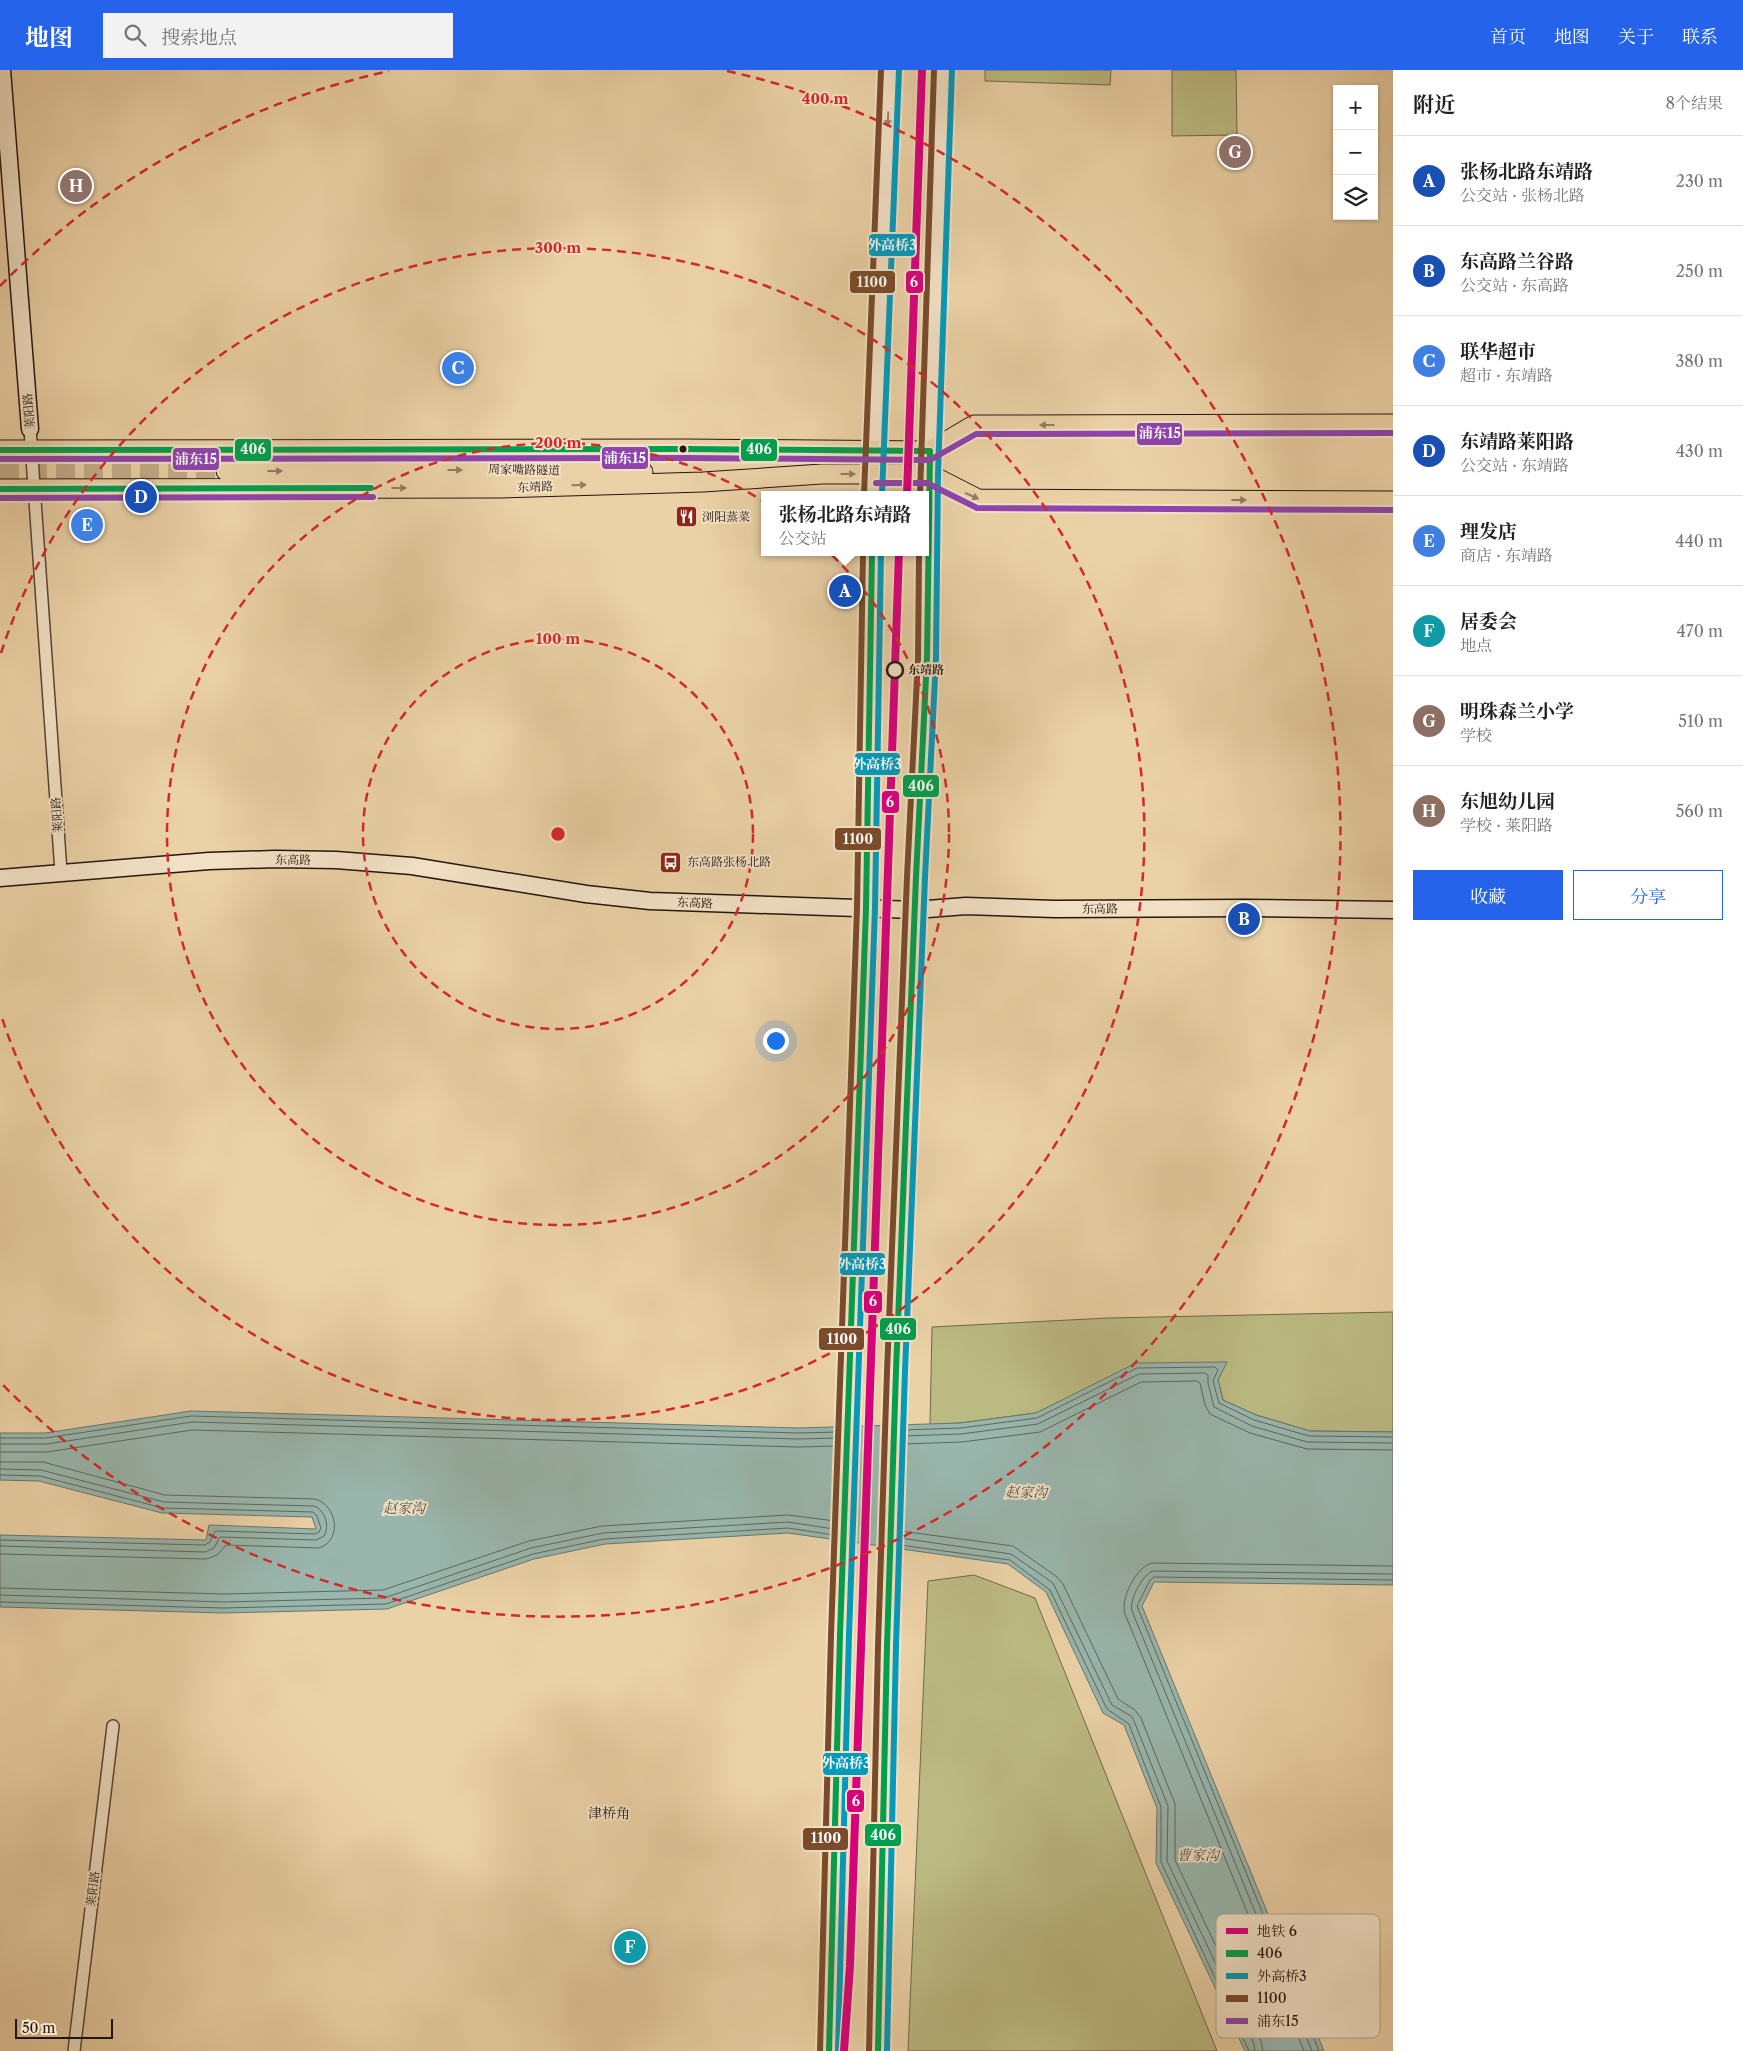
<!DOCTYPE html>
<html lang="zh">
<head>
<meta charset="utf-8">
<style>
  :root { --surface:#fff; --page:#f2f2f2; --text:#222; --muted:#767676; --line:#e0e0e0; --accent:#2563eb }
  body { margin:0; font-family:"Libre Caslon Text","Noto Serif SC",serif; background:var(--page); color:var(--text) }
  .controls { position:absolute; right:15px; top:15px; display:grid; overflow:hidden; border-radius:0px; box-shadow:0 1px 4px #0004 }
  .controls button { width:45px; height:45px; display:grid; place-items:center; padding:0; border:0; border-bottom:1px solid var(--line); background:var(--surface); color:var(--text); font:25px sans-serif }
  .scale { position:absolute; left:15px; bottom:12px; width:98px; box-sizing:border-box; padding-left:5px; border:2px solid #24150f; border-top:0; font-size:14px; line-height:18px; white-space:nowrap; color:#24150f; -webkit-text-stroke:4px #f2e1c5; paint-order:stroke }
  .you { position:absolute; left:775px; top:970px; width:18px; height:18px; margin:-12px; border:4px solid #fff; border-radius:50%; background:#1a73e8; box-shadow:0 0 0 8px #1a73e833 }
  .badge { display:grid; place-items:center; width:32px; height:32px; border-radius:50%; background:var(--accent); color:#fff; font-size:16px; font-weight:700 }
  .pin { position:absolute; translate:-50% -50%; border:2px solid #fff; box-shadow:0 1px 5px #0006 }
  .popup { position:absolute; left:761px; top:421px; width:168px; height:65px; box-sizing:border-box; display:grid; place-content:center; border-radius:0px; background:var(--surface); filter:drop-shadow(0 1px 4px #0005); font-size:16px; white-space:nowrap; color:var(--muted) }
  .popup b { font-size:19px; color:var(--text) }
  .popup::after { content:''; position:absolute; left:50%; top:100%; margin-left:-10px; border:10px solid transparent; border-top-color:var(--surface) }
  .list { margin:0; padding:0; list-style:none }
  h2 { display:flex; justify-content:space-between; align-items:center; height:65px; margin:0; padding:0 20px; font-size:21px }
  h2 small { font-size:16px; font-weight:400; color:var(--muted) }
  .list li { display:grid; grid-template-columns:32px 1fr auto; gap:15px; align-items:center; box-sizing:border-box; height:90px; padding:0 20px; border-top:1px solid var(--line) }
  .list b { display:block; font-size:19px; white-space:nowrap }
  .list p { margin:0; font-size:16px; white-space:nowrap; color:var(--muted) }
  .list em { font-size:16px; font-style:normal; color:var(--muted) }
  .actions { display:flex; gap:10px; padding:15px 20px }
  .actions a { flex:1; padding:11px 0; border:1px solid var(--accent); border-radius:0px; text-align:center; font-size:18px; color:var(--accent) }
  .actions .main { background:var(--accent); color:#fff }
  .icon { flex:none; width:28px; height:28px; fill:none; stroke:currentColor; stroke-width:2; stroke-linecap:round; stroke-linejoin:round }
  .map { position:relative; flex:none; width:1393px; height:1981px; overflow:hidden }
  header { display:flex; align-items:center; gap:30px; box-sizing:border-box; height:70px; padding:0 25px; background:var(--accent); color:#fff }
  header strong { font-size:24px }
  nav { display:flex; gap:28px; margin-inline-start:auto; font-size:18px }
  .search { width:350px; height:45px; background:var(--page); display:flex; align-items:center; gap:12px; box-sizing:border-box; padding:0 18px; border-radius:0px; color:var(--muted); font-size:19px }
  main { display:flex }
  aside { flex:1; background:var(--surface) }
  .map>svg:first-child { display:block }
  .green { fill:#bcba83; stroke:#706849 }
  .water { fill:#99b6ad; stroke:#6a766e }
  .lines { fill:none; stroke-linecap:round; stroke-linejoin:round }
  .shore { stroke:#5e665e; stroke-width:1 }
  .primary-tunnel { stroke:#c3ab88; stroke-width:19; stroke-dasharray:19 9; stroke-linecap:butt }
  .street-casing { stroke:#564435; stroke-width:14 }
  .secondary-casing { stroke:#24150f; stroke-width:19 }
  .primary-casing { stroke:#24150f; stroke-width:21 }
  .street { stroke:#f2e1c5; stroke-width:11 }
  .secondary { stroke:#f2e1c5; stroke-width:16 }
  .primary { stroke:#ebd1a6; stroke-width:19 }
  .bus-1-casing { stroke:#f2e1c5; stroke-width:10 }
  .bus-2-casing { stroke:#f2e1c5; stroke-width:10 }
  .bus-3-casing { stroke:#f2e1c5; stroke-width:10 }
  .bus-4-casing { stroke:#f2e1c5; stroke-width:10 }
  .bus-1 { stroke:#029f4e; stroke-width:6 }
  .bus-2 { stroke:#049abb; stroke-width:6 }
  .bus-3 { stroke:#7a4b2a; stroke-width:6 }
  .bus-4 { stroke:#8e44ad; stroke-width:6 }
  .metro-1-casing { stroke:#f2e1c5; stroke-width:11 }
  .metro-1 { stroke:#d9017a; stroke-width:8 }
  .oneway { fill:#958573 }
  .oneway2 { fill:#917c62 }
  .ring { fill:none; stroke:#d62828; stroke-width:2.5; stroke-dasharray:9 6 }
  .bus-dot { fill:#24150f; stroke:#f2e1c5; stroke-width:2 }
  .stop-dot { fill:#f2e1c5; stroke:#24150f; stroke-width:2.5 }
  .labels { text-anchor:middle; stroke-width:4; stroke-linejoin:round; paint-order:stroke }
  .street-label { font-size:12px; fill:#24150f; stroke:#f2e1c5 }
  .poi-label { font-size:12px; fill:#24150f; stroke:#f2e1c5; text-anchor:start }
  .stop-label { font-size:12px; font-weight:bold; fill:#24150f; stroke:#f2e1c5; text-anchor:start }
  .water-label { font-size:14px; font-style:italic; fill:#4d4d46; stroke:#f2e1c5 }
  .neighbourhood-label { font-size:14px; fill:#24150f; stroke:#f2e1c5 }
  .key { fill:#f2e1c5; stroke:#b4a48e; stroke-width:1 }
  .key-label { font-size:14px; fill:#24150f }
  .centre { fill:#d62828; stroke:#f2e1c5; stroke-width:2.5 }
  .ring-label { font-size:15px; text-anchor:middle; font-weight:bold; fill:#d62828; stroke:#f2e1c5; stroke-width:4; stroke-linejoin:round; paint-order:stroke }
  .line-badge { stroke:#f2e1c5; stroke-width:2 }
  .badge-label { font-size:14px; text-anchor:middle; font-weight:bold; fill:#fff }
</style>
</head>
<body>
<header>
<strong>地图</strong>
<div class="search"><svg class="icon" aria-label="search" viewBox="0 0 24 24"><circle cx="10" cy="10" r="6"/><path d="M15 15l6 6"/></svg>搜索地点</div>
<nav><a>首页</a><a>地图</a><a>关于</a><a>联系</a></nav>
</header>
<main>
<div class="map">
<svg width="1393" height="1981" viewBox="0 0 1393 1981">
  <rect width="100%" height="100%" fill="#ebd1a6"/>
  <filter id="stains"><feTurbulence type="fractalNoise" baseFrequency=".004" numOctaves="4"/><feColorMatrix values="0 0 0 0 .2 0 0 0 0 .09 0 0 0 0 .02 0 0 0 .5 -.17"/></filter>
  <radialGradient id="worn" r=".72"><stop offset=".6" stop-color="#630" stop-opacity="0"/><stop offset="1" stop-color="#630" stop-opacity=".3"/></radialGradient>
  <path class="green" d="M 985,0 L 1111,0 L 1110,15 L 985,11 Z
    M 1172,0 L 1236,0 L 1237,65 L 1172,66 Z
    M 1393,1242 L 1393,1362 L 1310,1361 L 1256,1345 L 1223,1330 L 1218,1310 L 1226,1292 L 1063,1330 L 1036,1343 L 960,1353 L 930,1355 L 932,1257 L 1108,1248 Z
    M 974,1505 L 1035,1528 L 1217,1981 L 908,1981 L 928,1511 Z"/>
  <path class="water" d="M 1227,1292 L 1218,1310 L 1223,1330 L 1256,1345 L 1310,1361 L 1393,1362 L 1393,1515 L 1154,1512 L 1142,1536 L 1324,1981 L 1245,1981 L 1156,1793 L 1157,1738 L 1124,1655 L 1103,1643 L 1046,1522 L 1008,1494 L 788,1463 L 605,1474 L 534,1489 L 387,1539 L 224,1543 L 0,1537 L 0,1465 L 206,1470 L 209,1455 L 316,1459 L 312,1447 L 162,1443 L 39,1411 L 0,1410 L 0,1363 L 45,1363 L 191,1341 L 799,1358 L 960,1353 L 1036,1343 L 1136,1293 Z"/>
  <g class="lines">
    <path class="shore" d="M 903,1360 L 961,1358 L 1037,1348 L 1137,1298 L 1215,1297 L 1218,1300 L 1213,1311 L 1219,1333 L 1254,1350 L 1309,1366 L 1393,1367
      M 903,1366 L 961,1364 L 1038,1354 L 1139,1304 L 1205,1303 L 1208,1305 L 1208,1313 L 1214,1337 L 1252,1356 L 1307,1372 L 1393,1373
      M 0,1368 L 46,1368 L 191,1346 L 799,1363 L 838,1362
      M 0,1374 L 47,1374 L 192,1352 L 798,1369 L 838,1368
      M 903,1374 L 962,1372 L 1040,1362 L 1141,1312 L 1197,1311 L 1200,1313 L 1205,1335 L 1210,1344 L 1250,1363 L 1307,1379 L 1393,1380
      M 0,1382 L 47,1382 L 192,1360 L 798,1377 L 837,1376
      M 0,1392 L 43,1392 L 165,1425 L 315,1429 C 337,1435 343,1470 319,1478 L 226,1475 L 217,1485 L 207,1489 L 0,1484
      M 0,1399 L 41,1400 L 164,1432 L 314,1436 C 325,1440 330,1456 324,1466 L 316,1470 L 220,1467 L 214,1478 L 205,1482 L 0,1476
      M 0,1405 L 40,1406 L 163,1438 L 313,1442 L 317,1446 L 321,1458 L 319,1462 L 315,1464 L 215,1461 L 210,1472 L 205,1475 L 0,1470
      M 900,1461 L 1013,1476 L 1057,1507 L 1063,1514 L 1118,1629 L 1135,1640 L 1141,1648 L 1175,1734 L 1175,1790 L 1261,1971 L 1263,1981
      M 900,1468 L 1011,1484 L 1053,1513 L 1112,1635 L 1131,1646 L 1134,1651 L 1168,1736 L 1167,1791 L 1254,1974 L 1255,1981
      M 900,1475 L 1010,1490 L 1050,1520 L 1107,1639 L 1129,1654 L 1161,1737 L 1161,1792 L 1249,1981
      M 0,1518 L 224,1524 L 383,1520 L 529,1471 L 602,1456 L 788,1445 L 835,1451
      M 0,1525 L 224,1532 L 384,1528 L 531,1478 L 603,1463 L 788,1452 L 834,1459
      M 0,1532 L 224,1538 L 386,1534 L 533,1484 L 604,1469 L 788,1458 L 834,1465
      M 1304,1981 L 1125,1544 C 1120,1529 1136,1497 1152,1493 L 1393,1496
      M 1312,1981 L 1132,1541 C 1129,1530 1142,1505 1153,1501 L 1393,1504
      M 1319,1981 L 1137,1536 L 1150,1510 L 1154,1507 L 1393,1510"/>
    <path class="primary-tunnel" d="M 0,403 L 226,401"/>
    <defs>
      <path id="street" d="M 30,359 L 61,802
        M 74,1981 L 113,1656"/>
      <path id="secondary" d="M 2,0 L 30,359
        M 873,425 L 890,0
        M 0,808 L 209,791 L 275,789 L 336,790 L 412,796 L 586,824 L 650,831 L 915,840 L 966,836 L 1055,839 L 1245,838 L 1393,840
        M 829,1981 L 840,1565 L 866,838 L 872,482
        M 878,1981 L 887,1576 L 896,1301 L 916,807 L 927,588 L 929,404 L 943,0"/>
      <path id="primary" d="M 0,380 L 687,379 L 930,381 L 974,355 L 1393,354
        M 226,401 L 473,399 L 643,402
        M 0,419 L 501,418 L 703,412 L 822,404 L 929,404 L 978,429 L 1393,431"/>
    </defs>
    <use href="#street" class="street-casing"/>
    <use href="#secondary" class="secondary-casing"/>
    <use href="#primary" class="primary-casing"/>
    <use href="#street" class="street"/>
    <use href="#secondary" class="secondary"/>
    <use href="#primary" class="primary"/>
    <defs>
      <path id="bus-1" d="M 0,380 L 687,379 L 930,381 L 927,588 L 916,807 L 896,1301 L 887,1576 L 878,1981
        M 0,419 L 371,418
        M 829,1981 L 840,1565 L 866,838 L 872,482"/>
      <path id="bus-2" d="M 882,425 L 899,0
        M 838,1981 L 849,1565 L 875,838 L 881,482
        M 887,1981 L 896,1576 L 905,1301 L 925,807 L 936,588 L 938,404 L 952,0"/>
      <path id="bus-3" d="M 864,425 L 881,0
        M 920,425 L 934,0
        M 820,1981 L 831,1565 L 857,838 L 863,482
        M 869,1981 L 878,1576 L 887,1301 L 907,807 L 918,588 L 919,482"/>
      <path id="bus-4" d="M 0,389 L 687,388 L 930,390 L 976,364 L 1393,363
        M 876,413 L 927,413 L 977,438 L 1393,440
        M 0,428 L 373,427"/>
    </defs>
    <use href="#bus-1" class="bus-1-casing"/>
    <use href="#bus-2" class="bus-2-casing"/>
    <use href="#bus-3" class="bus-3-casing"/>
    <use href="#bus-4" class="bus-4-casing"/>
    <use href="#bus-1" class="bus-1"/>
    <use href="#bus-2" class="bus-2"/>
    <use href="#bus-3" class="bus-3"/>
    <use href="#bus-4" class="bus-4"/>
    <defs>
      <path id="metro-1" d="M 907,425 L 922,0
        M 844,1981 L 850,1896 L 899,482"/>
    </defs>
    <use href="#metro-1" class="metro-1-casing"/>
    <use href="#metro-1" class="metro-1"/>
  </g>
  <defs><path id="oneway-solid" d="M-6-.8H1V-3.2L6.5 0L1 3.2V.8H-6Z" transform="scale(1.25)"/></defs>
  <use class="oneway" href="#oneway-solid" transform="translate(888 49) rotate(92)"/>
  <g class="oneway2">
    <use href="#oneway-solid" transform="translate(1047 355) rotate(180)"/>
    <use href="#oneway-solid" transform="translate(455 400)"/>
    <use href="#oneway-solid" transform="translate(275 401)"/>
    <use href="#oneway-solid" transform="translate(848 404)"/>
    <use href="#oneway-solid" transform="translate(579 415) rotate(-2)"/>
    <use href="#oneway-solid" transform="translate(399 418)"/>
    <use href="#oneway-solid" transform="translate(972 426) rotate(24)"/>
    <use href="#oneway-solid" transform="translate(1239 430)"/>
  </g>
  <g class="ring">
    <circle cx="558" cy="764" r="195"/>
    <circle cx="558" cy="764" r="391"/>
    <path d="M1 583A586 586 0 1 1 1 945"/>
    <path d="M0 216A782 782 0 0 1 389 1M727 1A782 782 0 1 1 0 1312"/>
  </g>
  <defs>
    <symbol id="restaurant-square" viewBox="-11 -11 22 22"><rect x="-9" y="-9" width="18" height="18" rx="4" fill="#8f2418" stroke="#f2e1c5"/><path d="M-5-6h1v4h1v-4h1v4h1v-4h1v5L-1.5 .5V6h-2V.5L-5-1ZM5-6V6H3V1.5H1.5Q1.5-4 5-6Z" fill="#fff"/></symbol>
    <symbol id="bus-square" viewBox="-11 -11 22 22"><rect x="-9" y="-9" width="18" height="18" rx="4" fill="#8f2418" stroke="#f2e1c5"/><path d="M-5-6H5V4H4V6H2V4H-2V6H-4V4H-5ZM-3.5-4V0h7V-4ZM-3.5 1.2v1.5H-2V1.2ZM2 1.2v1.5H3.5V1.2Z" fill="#fff"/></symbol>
  </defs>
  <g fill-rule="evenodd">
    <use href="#restaurant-square" x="674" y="434" width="25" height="25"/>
    <use href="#bus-square" x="658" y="780" width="25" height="25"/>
  </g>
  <circle class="bus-dot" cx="683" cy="379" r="4.5"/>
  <circle class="stop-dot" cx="895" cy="600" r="8"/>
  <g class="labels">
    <g class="street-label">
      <text transform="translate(29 341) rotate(-95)" y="4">莱阳路</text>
      <text transform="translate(524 400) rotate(1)" y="4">周家嘴路隧道</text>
      <text transform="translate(535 417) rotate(-2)" y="4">东靖路</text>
      <text transform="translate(57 745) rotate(-94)" y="4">莱阳路</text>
      <text transform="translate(293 790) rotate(1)" y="4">东高路</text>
      <text transform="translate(695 833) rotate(2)" y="4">东高路</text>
      <text x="1100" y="843">东高路</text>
      <text transform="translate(93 1819) rotate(-83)" y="4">莱阳路</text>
    </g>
    <g class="poi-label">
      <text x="702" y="451">浏阳蒸菜</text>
      <text x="687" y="796">东高路张杨北路</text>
    </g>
    <g class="stop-label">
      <text x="908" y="604">东靖路</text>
    </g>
    <g class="water-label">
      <text transform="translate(1026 1422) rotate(1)" y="5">赵家沟</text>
      <text x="404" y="1443">赵家沟</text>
      <text x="1198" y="1790">曹家沟</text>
    </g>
    <g class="neighbourhood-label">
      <text x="609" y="1748">津桥角</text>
    </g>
  </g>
  <rect x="1216" y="1844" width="164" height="124" rx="8" class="key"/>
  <rect x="1226" y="1858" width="22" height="6" fill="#d9017a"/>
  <rect x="1226" y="1880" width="22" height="7" fill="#029f4e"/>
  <rect x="1226" y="1903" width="22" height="6" fill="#049abb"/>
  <rect x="1226" y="1925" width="22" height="7" fill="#7a4b2a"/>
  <rect x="1226" y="1948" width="22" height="6" fill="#8e44ad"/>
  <g class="key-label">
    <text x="1257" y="1866">地铁 6</text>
    <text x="1257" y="1888">406</text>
    <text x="1257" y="1911">外高桥3</text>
    <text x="1257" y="1933">1100</text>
    <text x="1257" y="1956">浦东15</text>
  </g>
  <circle cx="558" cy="764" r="8" class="centre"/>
  <g class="ring-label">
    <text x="825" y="34">400 m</text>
    <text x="558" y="183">300 m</text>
    <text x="558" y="378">200 m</text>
    <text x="558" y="574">100 m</text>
  </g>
  <g class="line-badge">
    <rect x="868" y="163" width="48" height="24" rx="5" fill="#049abb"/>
    <rect x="849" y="200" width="47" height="24" rx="5" fill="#7a4b2a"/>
    <rect x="905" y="200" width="19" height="24" rx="5" fill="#d9017a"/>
    <rect x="1136" y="352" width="47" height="24" rx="5" fill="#8e44ad"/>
    <rect x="740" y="368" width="38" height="24" rx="5" fill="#029f4e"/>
    <rect x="234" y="368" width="38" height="24" rx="5" fill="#029f4e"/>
    <rect x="601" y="376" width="48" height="24" rx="5" fill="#8e44ad"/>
    <rect x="172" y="377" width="48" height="24" rx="5" fill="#8e44ad"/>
    <rect x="854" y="682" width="47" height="24" rx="5" fill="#049abb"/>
    <rect x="902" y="704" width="38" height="24" rx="5" fill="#029f4e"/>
    <rect x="881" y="720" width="19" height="24" rx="5" fill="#d9017a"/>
    <rect x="834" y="757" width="48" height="24" rx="5" fill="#7a4b2a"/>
    <rect x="839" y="1182" width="47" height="24" rx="5" fill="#049abb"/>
    <rect x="863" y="1220" width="20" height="24" rx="5" fill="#d9017a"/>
    <rect x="879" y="1247" width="38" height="24" rx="5" fill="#029f4e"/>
    <rect x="818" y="1257" width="47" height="24" rx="5" fill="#7a4b2a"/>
    <rect x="822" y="1682" width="47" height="24" rx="5" fill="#049abb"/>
    <rect x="846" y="1719" width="19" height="24" rx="5" fill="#d9017a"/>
    <rect x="864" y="1753" width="38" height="24" rx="5" fill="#029f4e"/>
    <rect x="802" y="1757" width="47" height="24" rx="5" fill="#7a4b2a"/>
  </g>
  <g class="badge-label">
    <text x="892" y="180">外高桥3</text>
    <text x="872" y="217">1100</text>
    <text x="914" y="217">6</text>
    <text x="1160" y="368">浦东15</text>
    <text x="759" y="384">406</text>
    <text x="253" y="384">406</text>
    <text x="625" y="393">浦东15</text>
    <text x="196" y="394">浦东15</text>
    <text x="877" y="699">外高桥3</text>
    <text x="921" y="721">406</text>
    <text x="890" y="737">6</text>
    <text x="858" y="774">1100</text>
    <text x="862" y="1199">外高桥3</text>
    <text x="873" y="1236">6</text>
    <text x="898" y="1264">406</text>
    <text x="842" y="1274">1100</text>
    <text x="846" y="1698">外高桥3</text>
    <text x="856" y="1736">6</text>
    <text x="883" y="1770">406</text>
    <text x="826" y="1773">1100</text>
  </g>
  <rect width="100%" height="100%" filter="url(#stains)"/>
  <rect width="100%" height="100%" fill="url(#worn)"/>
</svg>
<div class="controls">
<button>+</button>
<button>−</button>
<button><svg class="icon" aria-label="layers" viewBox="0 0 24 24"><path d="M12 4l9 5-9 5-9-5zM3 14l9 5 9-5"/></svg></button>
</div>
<div class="scale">50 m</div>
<div class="you"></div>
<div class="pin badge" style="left:845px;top:521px;background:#1a4fb4">A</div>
<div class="popup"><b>张杨北路东靖路</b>公交站</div>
<div class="pin badge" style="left:1244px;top:849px;background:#1a4fb4">B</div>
<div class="pin badge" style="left:458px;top:298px;background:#3f7fe0">C</div>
<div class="pin badge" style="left:141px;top:427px;background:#1a4fb4">D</div>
<div class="pin badge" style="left:87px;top:455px;background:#3f7fe0">E</div>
<div class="pin badge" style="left:630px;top:1877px;background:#0f9aa8">F</div>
<div class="pin badge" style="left:1235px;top:82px;background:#8d6e63">G</div>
<div class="pin badge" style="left:76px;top:116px;background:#8d6e63">H</div>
</div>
<aside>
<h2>附近<small>8个结果</small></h2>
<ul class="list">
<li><span class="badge" style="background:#1a4fb4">A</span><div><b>张杨北路东靖路</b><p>公交站 · 张杨北路</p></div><em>230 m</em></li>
<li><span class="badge" style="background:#1a4fb4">B</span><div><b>东高路兰谷路</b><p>公交站 · 东高路</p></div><em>250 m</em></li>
<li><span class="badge" style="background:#3f7fe0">C</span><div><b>联华超市</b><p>超市 · 东靖路</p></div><em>380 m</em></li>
<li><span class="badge" style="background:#1a4fb4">D</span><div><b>东靖路莱阳路</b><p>公交站 · 东靖路</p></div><em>430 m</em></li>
<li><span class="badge" style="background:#3f7fe0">E</span><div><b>理发店</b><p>商店 · 东靖路</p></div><em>440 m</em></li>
<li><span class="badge" style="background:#0f9aa8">F</span><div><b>居委会</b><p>地点</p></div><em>470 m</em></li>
<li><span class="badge" style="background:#8d6e63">G</span><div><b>明珠森兰小学</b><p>学校</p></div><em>510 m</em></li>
<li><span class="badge" style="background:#8d6e63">H</span><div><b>东旭幼儿园</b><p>学校 · 莱阳路</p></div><em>560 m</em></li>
</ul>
<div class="actions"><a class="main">收藏</a><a>分享</a></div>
</aside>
</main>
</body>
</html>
